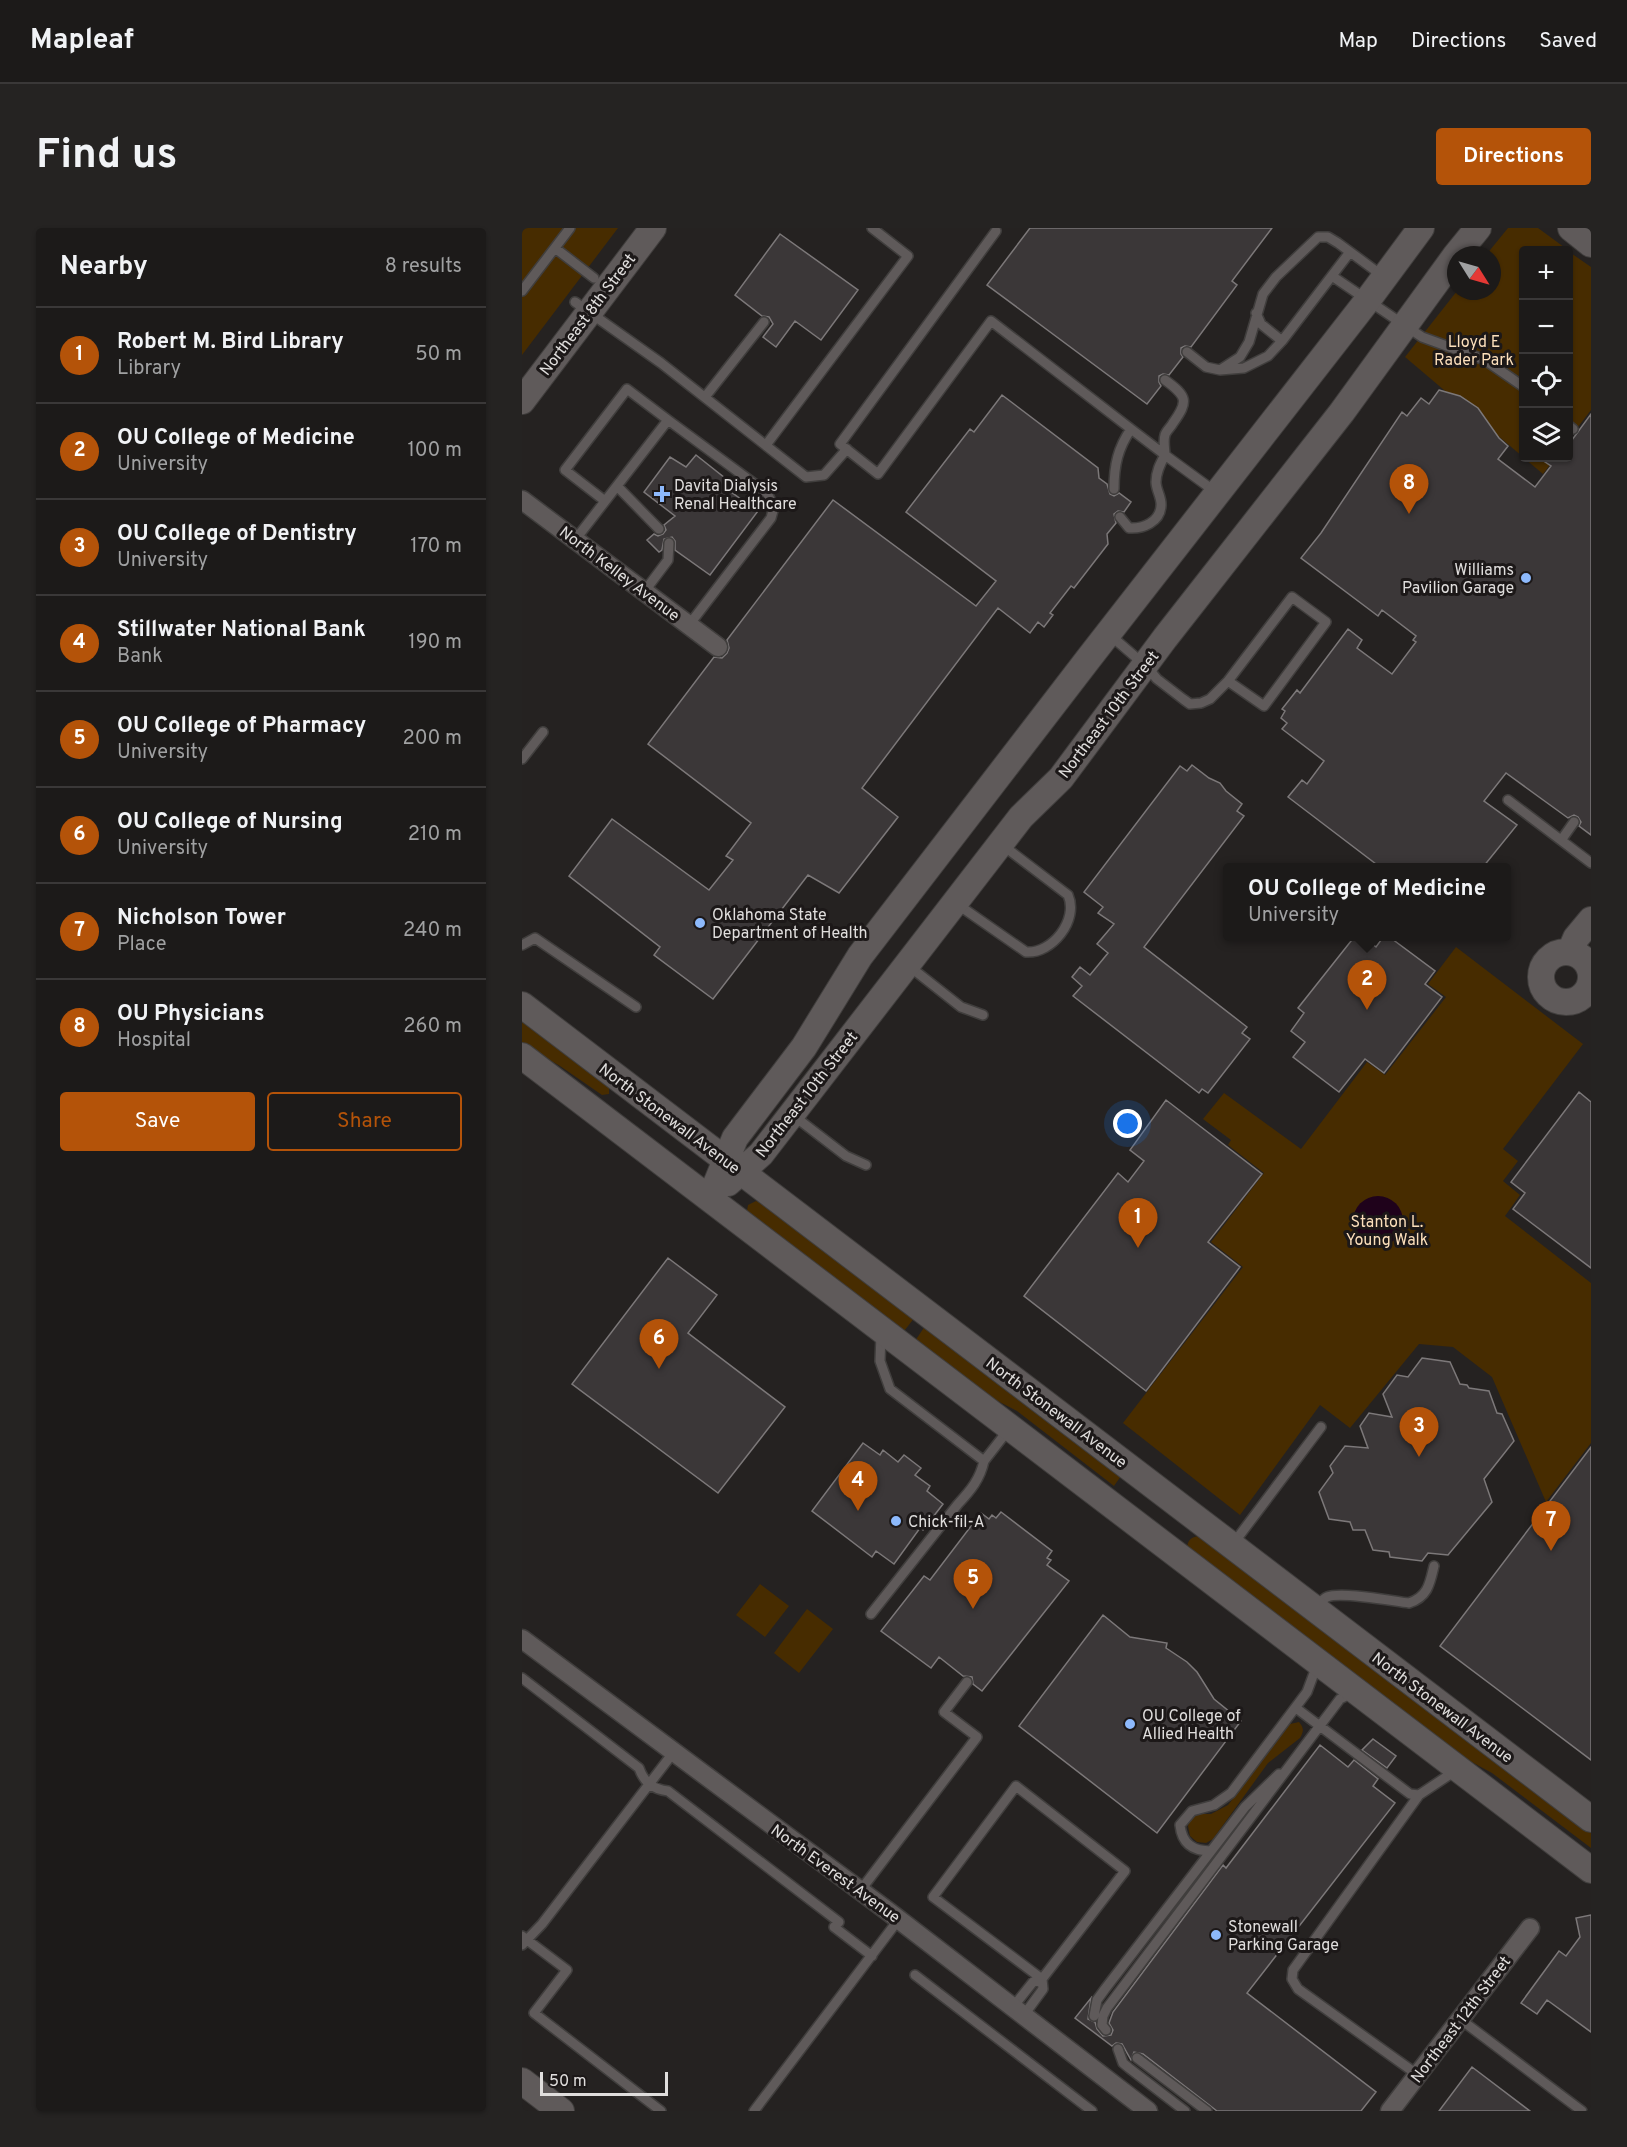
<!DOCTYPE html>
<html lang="en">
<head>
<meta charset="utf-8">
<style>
  :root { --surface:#1c1a19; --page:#252322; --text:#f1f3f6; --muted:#a0a1a2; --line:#3a3838; --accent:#b45309 }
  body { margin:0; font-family:Overpass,sans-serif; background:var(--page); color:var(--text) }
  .controls { position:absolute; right:18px; top:18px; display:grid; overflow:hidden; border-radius:6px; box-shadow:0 2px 4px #0004 }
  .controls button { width:54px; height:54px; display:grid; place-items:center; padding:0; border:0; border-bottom:2px solid var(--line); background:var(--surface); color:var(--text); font:30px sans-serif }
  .compass { position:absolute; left:925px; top:18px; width:54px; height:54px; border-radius:50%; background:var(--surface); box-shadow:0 2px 4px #0004; rotate:127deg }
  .scale { position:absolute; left:18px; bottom:15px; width:128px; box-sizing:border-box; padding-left:6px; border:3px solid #e0dedd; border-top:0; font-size:16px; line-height:21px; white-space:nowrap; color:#e0dedd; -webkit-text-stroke:4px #1c1818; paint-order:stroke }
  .you { position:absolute; left:606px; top:896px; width:21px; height:21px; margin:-15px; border:4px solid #fff; border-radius:50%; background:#1a73e8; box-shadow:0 0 0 9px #1a73e833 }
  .badge { display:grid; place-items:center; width:39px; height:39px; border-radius:50%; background:var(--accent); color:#fff; font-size:20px; font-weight:700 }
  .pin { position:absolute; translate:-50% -50px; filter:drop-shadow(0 2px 3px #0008) }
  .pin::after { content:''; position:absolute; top:32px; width:21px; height:18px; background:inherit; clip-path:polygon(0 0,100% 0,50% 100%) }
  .popup { position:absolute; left:701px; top:635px; width:288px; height:78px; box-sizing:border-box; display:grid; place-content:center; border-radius:6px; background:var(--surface); filter:drop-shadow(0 2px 4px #0005); font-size:20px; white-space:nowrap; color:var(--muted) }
  .popup b { font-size:22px; color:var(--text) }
  .popup::after { content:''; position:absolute; left:50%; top:100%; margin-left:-12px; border:12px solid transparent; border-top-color:var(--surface) }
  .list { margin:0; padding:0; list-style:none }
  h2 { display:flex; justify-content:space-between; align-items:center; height:78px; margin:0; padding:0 24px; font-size:26px }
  h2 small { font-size:20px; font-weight:400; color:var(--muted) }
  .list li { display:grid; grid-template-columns:39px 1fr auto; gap:18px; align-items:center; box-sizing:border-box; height:96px; padding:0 24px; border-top:2px solid var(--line) }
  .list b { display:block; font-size:22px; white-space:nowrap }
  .list p { margin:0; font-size:20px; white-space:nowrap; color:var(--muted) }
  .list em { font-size:20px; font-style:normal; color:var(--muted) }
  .actions { display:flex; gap:12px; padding:18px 24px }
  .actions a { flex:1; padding:14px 0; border:2px solid var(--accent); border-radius:6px; text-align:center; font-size:21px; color:var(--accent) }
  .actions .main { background:var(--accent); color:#fff }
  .icon { flex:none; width:33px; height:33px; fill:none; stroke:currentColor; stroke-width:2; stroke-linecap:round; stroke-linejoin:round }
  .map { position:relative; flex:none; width:1069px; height:1883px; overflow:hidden; border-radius:6px }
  header { display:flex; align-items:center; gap:36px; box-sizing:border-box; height:84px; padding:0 30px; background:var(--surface); border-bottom:2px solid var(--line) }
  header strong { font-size:28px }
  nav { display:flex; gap:33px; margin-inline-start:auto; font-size:21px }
  .intro { display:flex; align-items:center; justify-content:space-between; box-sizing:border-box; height:144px; padding:0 36px }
  h1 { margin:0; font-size:42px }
  .button { padding:15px 27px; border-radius:6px; background:var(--accent); color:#fff; font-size:21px; font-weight:700 }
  main { display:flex; gap:36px; padding:0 36px }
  aside { flex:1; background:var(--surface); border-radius:6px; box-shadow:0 2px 4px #0004 }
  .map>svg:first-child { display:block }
  .green { fill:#472c00 }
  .water { fill:#1f021b }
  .building { fill:#3b3738; stroke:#7c7879; stroke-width:1.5 }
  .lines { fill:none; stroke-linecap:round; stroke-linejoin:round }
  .lane-casing { stroke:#403e3d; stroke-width:12 }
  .street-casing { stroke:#403e3d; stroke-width:21 }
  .secondary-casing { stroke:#403e3d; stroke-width:28 }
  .lane { stroke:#5f5a5a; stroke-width:9 }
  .street { stroke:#5f5a5a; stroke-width:18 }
  .secondary { stroke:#5f5a5a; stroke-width:26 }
  .poi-dot { fill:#8db9fc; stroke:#1c1818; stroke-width:2 }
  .labels { text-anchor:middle; stroke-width:6; stroke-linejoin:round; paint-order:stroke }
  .street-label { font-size:16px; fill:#e0dedd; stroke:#1c1818 }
  .park-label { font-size:16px; fill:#fcdfbb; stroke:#1c1818 }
  .poi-label { font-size:16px; fill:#e0dedd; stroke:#1c1818; text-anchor:start }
</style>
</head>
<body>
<header>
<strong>Mapleaf</strong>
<nav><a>Map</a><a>Directions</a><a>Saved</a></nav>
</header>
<div class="intro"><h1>Find us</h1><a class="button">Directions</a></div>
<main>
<aside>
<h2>Nearby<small>8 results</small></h2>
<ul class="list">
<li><span class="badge">1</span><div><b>Robert M. Bird Library</b><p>Library</p></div><em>50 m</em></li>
<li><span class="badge">2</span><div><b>OU College of Medicine</b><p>University</p></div><em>100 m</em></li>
<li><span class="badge">3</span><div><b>OU College of Dentistry</b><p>University</p></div><em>170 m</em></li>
<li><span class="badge">4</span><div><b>Stillwater National Bank</b><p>Bank</p></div><em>190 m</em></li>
<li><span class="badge">5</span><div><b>OU College of Pharmacy</b><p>University</p></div><em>200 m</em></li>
<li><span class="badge">6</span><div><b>OU College of Nursing</b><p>University</p></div><em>210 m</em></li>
<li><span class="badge">7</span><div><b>Nicholson Tower</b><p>Place</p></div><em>240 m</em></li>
<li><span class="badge">8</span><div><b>OU Physicians</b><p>Hospital</p></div><em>260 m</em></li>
</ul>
<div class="actions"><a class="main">Save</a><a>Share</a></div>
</aside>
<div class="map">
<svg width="1069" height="1883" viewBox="0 0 1069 1883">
  <rect width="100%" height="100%" fill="#252221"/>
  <path class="green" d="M 0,0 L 96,0 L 0,127 Z
    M 986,0 L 1016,0 L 1046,22 L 1002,22 L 1002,230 L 1033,230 L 1021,246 L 883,129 L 935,63 L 970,63 L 970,27 L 964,27 Z
    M 1046,23 L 1069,39 L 1069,182 L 1046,212 Z
    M 934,719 L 1061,816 L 981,921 L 996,933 L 981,953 L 998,967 L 983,988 L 1069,1055 L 1069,1215 L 1024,1274 L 970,1149 L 931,1119 L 897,1116 L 828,1200 L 798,1177 L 718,1287 L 601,1195 L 721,1039 L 689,1014 L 742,945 L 706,917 L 709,912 L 681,891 L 702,865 L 779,921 L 845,834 L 863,847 L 924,769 L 906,756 Z
    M 0,794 L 87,858 L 87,866 L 80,867 L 38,838 L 0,816 Z
    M 234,973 L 239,974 L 393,1089 L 379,1107 L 227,989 L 225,983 L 226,977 Z
    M 403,1098 L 599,1248 L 592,1258 L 495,1183 L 441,1155 L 391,1116 Z
    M 676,1308 L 1069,1604 L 1069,1620 L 970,1545 L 922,1519 L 665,1320 C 666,1312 668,1310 676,1308 Z
    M 238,1356 L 267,1378 L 243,1409 L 214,1387 Z
    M 285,1381 L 311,1401 L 277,1445 L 252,1425 Z
    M 777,1494 C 782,1500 782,1503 778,1510 L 746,1535 L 691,1611 L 684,1615 L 675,1614 L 668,1608 L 666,1598 L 668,1592 L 676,1586 L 689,1586 L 706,1577 L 768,1496 Z"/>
  <path class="water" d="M831 993a25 25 0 1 1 50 0a25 25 0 1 1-50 0Z"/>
  <path class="building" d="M 508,0 L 750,0 L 710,53 L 715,57 L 669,119 L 663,118 L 659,120 L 659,126 L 661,129 L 647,147 L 641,146 L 637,148 L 637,154 L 639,158 L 625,176 L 465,57 Z
    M 258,6 L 336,62 L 299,112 L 273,93 L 254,119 L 241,109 L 251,96 L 247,89 L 240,88 L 213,67 Z
    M 917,162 L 938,168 L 956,180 L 977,210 L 986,218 L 976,231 L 1013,259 L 1029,238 L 1017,230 L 1047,230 L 1047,216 L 1069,186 L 1069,607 L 1057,598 L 1059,594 L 1056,589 L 1052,587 L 1046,590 L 984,545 L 962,573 L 995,597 L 961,639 L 858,639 L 766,569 L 780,552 L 785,556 L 802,533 L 760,501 L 765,495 L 759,490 L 763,483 L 760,481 L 775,462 L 778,465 L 826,401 L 840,412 L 835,420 L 870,446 L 894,414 L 891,412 L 894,408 L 860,382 L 856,388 L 779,330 L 799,305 L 880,184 L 885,188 L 899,170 L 907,176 Z
    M 480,167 L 576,240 L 577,250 L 585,256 L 588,266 L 592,268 L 597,265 L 609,274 L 602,284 L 596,283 L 592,286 L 594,295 L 585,306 L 586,316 L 552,360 L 549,358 L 528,385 L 531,387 L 522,399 L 516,394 L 508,405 L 476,380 L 340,560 L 376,589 L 317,665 L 286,647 L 191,771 L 132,727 L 138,719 L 47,648 L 90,591 L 187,662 L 211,632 L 204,628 L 229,595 L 126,516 L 192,429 L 200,430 L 205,425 L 207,420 L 205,412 L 311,272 L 454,378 L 474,353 L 384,284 L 448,201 L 452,204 Z
    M 174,227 L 213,258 L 209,264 L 236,283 L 188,347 L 153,322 L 153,313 L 150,309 L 142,311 L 140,322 L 137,324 L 125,312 L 132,306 L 136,308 L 141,306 L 144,302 L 142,297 L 153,288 L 122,264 L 148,229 L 164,239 Z
    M 670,537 L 687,550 L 698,555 L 704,563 L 720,576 L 715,583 L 722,588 L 622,719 L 725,799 L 720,805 L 728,811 L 686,865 L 680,861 L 677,865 L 551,768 L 560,758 L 550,749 L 558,739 L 568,747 L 586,725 L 575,716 L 592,696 L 576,685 L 581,679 L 562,664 L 658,538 L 665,543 Z
    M 833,708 L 841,708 L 854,719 L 862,708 L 866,708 L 913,743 L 903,756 L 920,769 L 862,845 L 843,831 L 817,864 L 771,829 L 783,814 L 769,803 L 782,785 L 776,780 Z
    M 1057,864 L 1069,874 L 1069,1040 L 991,981 L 1003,965 L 989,954 Z
    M 644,872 L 740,946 L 686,1014 L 718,1039 L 624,1163 L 502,1068 L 596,945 L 606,954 L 622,933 L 608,922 Z
    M 146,1030 L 195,1067 L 166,1105 L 263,1179 L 196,1265 L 50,1156 Z
    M 900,1130 L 928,1134 L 938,1156 L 945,1157 L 947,1160 L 967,1163 L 975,1185 L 980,1186 L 992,1213 L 962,1251 L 970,1274 L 926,1327 L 906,1325 L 900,1333 L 868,1329 L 867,1324 L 851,1322 L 843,1302 L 831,1302 L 828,1294 L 807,1291 L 797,1264 L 811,1245 L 808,1238 L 823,1218 L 846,1220 L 838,1198 L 847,1185 L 870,1189 L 861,1166 L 875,1147 L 886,1149 Z
    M 341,1215 L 358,1227 L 361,1222 L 376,1234 L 382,1227 L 399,1240 L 393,1247 L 408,1258 L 405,1263 L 421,1276 L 401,1302 L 398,1300 L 372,1336 L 354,1323 L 350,1329 L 290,1283 Z
    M 1069,1219 L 1069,1532 L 918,1418 Z
    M 479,1284 L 530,1323 L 525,1330 L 529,1332 L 525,1337 L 547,1353 L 460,1463 L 451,1456 L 450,1449 L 441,1448 L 417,1429 L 409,1440 L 359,1403 L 402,1348 L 408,1352 L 459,1285 L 467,1291 L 470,1287 L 474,1290 Z
    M 581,1387 L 608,1409 L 645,1415 L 644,1420 L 665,1434 L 675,1444 L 692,1471 L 719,1493 L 635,1605 L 497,1498 Z
    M 851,1511 L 874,1528 L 865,1540 L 840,1522 Z
    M 798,1517 L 826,1539 L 832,1532 L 856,1551 L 851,1558 L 873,1575 L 725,1765 L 854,1864 L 839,1883 L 695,1883 L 621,1826 L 612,1824 L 609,1832 L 600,1816 L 594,1815 L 590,1818 L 553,1790 L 569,1770 L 566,1791 L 573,1794 L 575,1801 L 581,1808 L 589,1807 L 591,1802 L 587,1795 L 591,1784 L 701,1637 L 704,1640 Z
    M 1069,1687 L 1069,1804 L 1025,1772 L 1015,1786 L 999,1775 L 1037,1723 L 1044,1728 L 1058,1709 L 1054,1690 Z
    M 950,1839 L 1008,1883 L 917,1883 Z"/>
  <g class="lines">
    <defs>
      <path id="lane" d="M 474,3 L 318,216 L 356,246 L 469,93 L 609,201
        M 33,20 L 72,50
        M 810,48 L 900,109 L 963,132 L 1002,159
        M 0,63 L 48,0
        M 53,74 L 139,135 L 284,249 L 302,247 L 325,221
        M 734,85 L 739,96 L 760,113
        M 665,124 L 684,139 L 698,142 L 722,140 L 746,128 L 760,113 L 828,24
        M 698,142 L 718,129 L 727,114 L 741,66 L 754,49 L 796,9 L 806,9 L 816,15 L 862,49
        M 183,169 L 242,94
        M 1046,197 L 1051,201
        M 244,217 L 386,28 L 350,0
        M 643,227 C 643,222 641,213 643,207 C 644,203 649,199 651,195 C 667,173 665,168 643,152
        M 95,258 L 137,301
        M 592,261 C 592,237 596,220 609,201 L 643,227
        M 83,273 L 43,242 L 105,161 L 146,192
        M 598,289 L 607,300 C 621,301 638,294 639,278 C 640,270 634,262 634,254 C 634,244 638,236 643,227 L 695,265
        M 53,312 L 146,192 L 245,265 L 252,279 L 249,290 L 167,397
        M 122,364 L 146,332 L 147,315
        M 588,407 L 624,438 L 635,451 L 661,471 L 668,476 L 679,475 L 688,471 L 706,453 L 770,369 L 804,394 L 742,478 L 706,453
        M 0,531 L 21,504
        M 986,572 L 1069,635
        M 1040,611 L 1052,594
        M 435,676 L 504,724 C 530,726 557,692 546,667 L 479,616
        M 0,717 L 13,710 L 114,779
        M 387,738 L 439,779 L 461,787
        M 1063,764 L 1069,768
        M 272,888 L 324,928 L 344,937
        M 359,1107 L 358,1133 L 368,1161 L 462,1233 L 487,1201
        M 711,1316 L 799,1199
        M 795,1379 C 798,1376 800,1371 805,1369 C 819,1363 870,1373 887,1375 C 906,1369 908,1355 912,1338
        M 349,1386 L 436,1276 C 449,1262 458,1251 462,1233
        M 0,1450 L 117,1540 C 122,1554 130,1561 146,1563 L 317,1694 L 312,1699 L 350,1728
        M 774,1480 L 888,1566 L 897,1567 L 936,1541
        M 689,1623 C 671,1623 660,1616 658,1597 L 670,1583 L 692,1577 L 709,1565 L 785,1464 L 795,1437
        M 338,1663 L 455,1509 L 422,1484 L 445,1454
        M 0,1708 L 45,1742 L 12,1785 L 139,1883
        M 0,1717 L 20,1696 L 151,1525
        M 393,1747 L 570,1883
        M 491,1779 L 511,1754 L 520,1751 L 603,1643 L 494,1558 L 411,1669 L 520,1751
        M 502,1787 L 521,1761 L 520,1751
        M 572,1788 L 575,1772 L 583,1761 L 723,1579 L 757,1546
        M 938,1791 L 1060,1883
        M 584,1802 L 580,1797 L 581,1788 L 585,1780 L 818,1471 L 832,1464
        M 596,1821 L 601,1835 L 607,1840 L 663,1883
        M 615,1830 L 685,1883
        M 896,1847 L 776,1761 L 770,1751 L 771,1742 L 897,1567
        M 232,1883 L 377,1691"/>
      <path id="street" d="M 0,272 L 196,419
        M 0,1411 L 367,1684 L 626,1883
        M 868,1883 L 1008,1700"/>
      <path id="secondary" d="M 1049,0 L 1069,16
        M 934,27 L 956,0
        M 0,173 L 131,0
        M 1048,724 L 1054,710 L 1069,692
        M1019 749a25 25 0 1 1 50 0a25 25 0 1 1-50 0Z
        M 0,777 L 1069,1591
        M 0,828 L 1069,1642
        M 206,955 L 239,926 L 499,589 L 539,550 L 643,410 L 820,184 L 934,27
        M 188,971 L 213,910 L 282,819 L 338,728 L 567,430 L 845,73 L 899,0
        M 0,1853 L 39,1883"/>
    </defs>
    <use href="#lane" class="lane-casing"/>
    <use href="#street" class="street-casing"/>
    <use href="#secondary" class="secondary-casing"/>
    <use href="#lane" class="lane"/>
    <use href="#street" class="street"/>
    <use href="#secondary" class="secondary"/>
  </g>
  <g class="poi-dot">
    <path d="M137 257h6v6h6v6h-6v6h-6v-6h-6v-6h6z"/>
    <circle cx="1004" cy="350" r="6"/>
    <circle cx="178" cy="695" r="6"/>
    <circle cx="374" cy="1293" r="6"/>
    <circle cx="608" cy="1496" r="6"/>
    <circle cx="694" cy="1707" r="6"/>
  </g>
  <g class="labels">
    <g class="street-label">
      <text transform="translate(65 86) rotate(-53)" y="6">Northeast 8th Street</text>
      <text transform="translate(98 345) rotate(37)" y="6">North Kelley Avenue</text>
      <text transform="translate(586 486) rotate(-53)" y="6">Northeast 10th Street</text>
      <text transform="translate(284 866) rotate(-52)" y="6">Northeast 10th Street</text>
      <text transform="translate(148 890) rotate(37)" y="6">North Stonewall Avenue</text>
      <text transform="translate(535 1184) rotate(37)" y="6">North Stonewall Avenue</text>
      <text transform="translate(921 1479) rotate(37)" y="6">North Stonewall Avenue</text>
      <text transform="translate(314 1645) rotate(36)" y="6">North Everest Avenue</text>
      <text transform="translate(938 1791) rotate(-53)" y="6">Northeast 12th Street</text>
    </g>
    <g class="park-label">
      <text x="952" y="119">Lloyd E<tspan x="952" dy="18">Rader Park</tspan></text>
      <text x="865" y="999">Stanton L.<tspan x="865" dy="18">Young Walk</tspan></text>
    </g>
    <g class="poi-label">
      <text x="152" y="263">Davita Dialysis<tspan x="152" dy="18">Renal Healthcare</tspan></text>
      <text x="992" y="347" text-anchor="end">Williams<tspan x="992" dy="18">Pavilion Garage</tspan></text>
      <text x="190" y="692">Oklahoma State<tspan x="190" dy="18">Department of Health</tspan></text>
      <text x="386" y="1299">Chick-fil-A</text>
      <text x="620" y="1493">OU College of<tspan x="620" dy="18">Allied Health</tspan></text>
      <text x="706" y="1704">Stonewall<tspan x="706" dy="18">Parking Garage</tspan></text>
    </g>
  </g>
</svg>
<div class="controls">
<button>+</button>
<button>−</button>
<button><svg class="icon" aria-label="locate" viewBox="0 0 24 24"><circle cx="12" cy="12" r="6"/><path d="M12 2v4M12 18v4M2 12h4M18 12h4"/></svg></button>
<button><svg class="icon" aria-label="layers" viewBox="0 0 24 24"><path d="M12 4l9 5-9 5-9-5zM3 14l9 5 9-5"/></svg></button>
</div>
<svg class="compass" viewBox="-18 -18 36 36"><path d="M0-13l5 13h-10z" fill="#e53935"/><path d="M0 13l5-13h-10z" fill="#a0a1a2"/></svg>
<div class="scale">50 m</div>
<div class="you"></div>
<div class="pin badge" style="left:616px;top:1020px">1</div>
<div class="pin badge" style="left:845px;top:782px">2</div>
<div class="popup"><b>OU College of Medicine</b>University</div>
<div class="pin badge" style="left:897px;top:1229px">3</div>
<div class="pin badge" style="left:336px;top:1283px">4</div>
<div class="pin badge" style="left:451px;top:1381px">5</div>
<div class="pin badge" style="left:137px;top:1141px">6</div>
<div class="pin badge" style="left:1029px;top:1323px">7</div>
<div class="pin badge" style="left:887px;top:286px">8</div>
</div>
</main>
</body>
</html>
